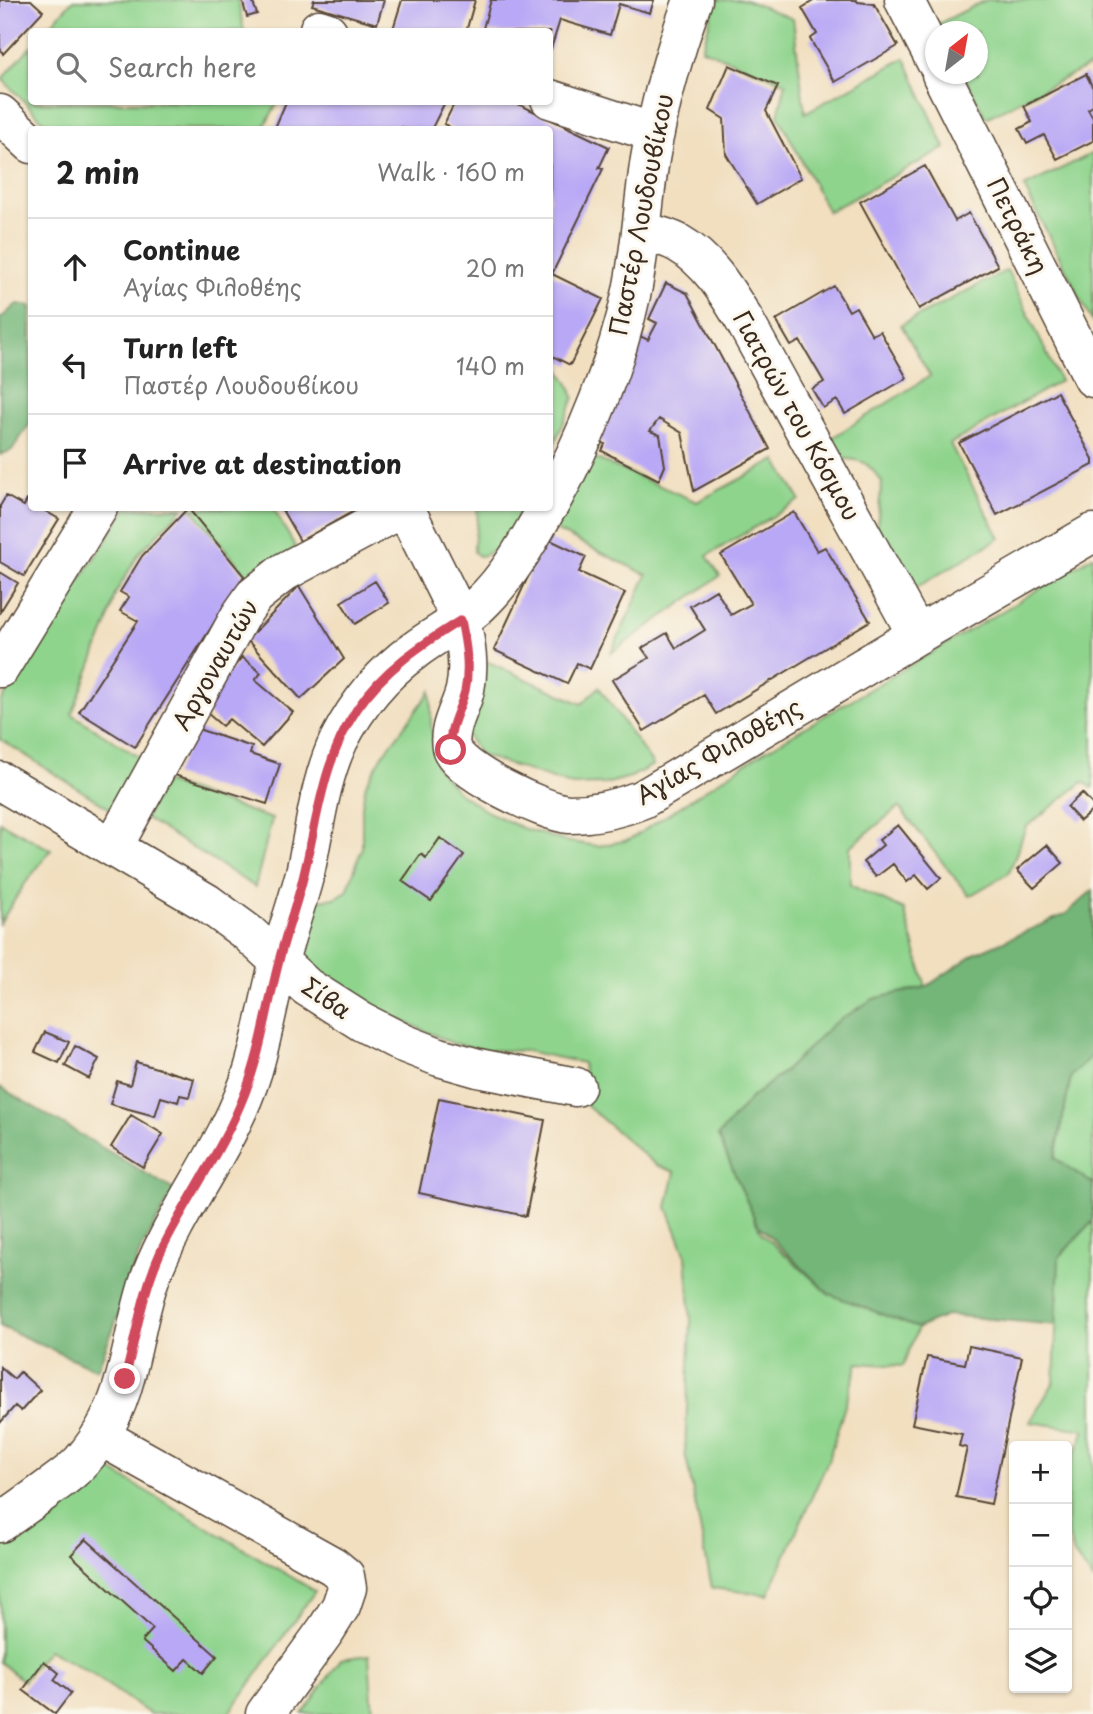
<!DOCTYPE html>
<html lang="en">
<head>
<meta charset="utf-8">
<style>
  :root { --surface:#fff; --page:#f2f2f2; --text:#222; --muted:#767676; --line:#e0e0e0 }
  body { margin:0; font-family:"Playpen Sans",sans-serif; background:var(--page); color:var(--text) }
  .controls { position:absolute; right:21px; bottom:21px; display:grid; overflow:hidden; border-radius:7px; box-shadow:0 2px 5px #0004 }
  .controls button { width:63px; height:63px; display:grid; place-items:center; padding:0; border:0; border-bottom:2px solid var(--line); background:var(--surface); color:var(--text); font:35px sans-serif }
  .compass { position:absolute; left:925px; top:21px; width:63px; height:63px; border-radius:50%; background:var(--surface); box-shadow:0 2px 5px #0004; rotate:31deg }
  .stop { position:absolute; width:21px; height:21px; margin:-16px; border:5px solid #d1495b; border-radius:50%; background:#fff }
  .stop.end { background:#d1495b; border-color:#fff; box-shadow:0 2px 7px #0008 }
  .list { margin:0; padding:0; list-style:none }
  h2 { display:flex; justify-content:space-between; align-items:center; height:91px; margin:0; padding:0 28px; font-size:30px }
  h2 small { font-size:23px; font-weight:400; color:var(--muted) }
  .list li { display:grid; grid-template-columns:46px 1fr auto; gap:21px; align-items:center; box-sizing:border-box; height:98px; padding:0 28px; border-top:2px solid var(--line) }
  .list b { display:block; font-size:26px; white-space:nowrap }
  .list p { margin:0; font-size:23px; white-space:nowrap; color:var(--muted) }
  .list em { font-size:23px; font-style:normal; color:var(--muted) }
  .icon { flex:none; width:38px; height:38px; fill:none; stroke:currentColor; stroke-width:2; stroke-linecap:round; stroke-linejoin:round }
  .map { position:relative; flex:none; width:1093px; height:1714px; overflow:hidden }
  .search { position:absolute; background:var(--surface); box-shadow:0 2px 5px #0004; left:28px; top:28px; width:525px; height:77px; display:flex; align-items:center; gap:18px; box-sizing:border-box; padding:0 24px; border-radius:7px; color:var(--muted); font-size:26px }
  .panel { position:absolute; background:var(--surface); box-shadow:0 2px 5px #0004; left:28px; top:126px; width:525px; height:385px; border-radius:7px }
  .map>svg:first-child { display:block }
  .green { fill:#8fd48d; stroke:#657f56; stroke-width:2 }
  .forest { fill:#73b678; stroke:#57704b; stroke-width:2 }
  .building { fill:#b9a8f5 }
  .lines { fill:none; stroke-linecap:round; stroke-linejoin:round }
  .street-casing { stroke:#564536; stroke-width:41 }
  .street { stroke:#fff; stroke-width:38 }
  .route { stroke:#d1495b; stroke-width:9 }
  .labels { text-anchor:middle; stroke-width:6; stroke-linejoin:round; paint-order:stroke }
  .street-label { font-size:24px; fill:#3b2a1e; stroke:#fbf7ec }
</style>
</head>
<body>
<div class="map">
<svg width="1093" height="1714" viewBox="0 0 1093 1714">
  <rect width="100%" height="100%" fill="#fbf7ec"/>
  <filter id="ink" filterUnits="userSpaceOnUse"><feTurbulence type="fractalNoise" baseFrequency=".0143" numOctaves="2"/><feDisplacementMap in="SourceGraphic" scale="14" xChannelSelector="R" yChannelSelector="G"/><feConvolveMatrix kernelMatrix="1 2 1 2 8 2 1 2 1" color-interpolation-filters="sRGB"/></filter>
  <filter id="wash" filterUnits="userSpaceOnUse"><feTurbulence type="fractalNoise" baseFrequency=".00686" numOctaves="4" result="noise"/><feDisplacementMap in="SourceGraphic" scale="28" xChannelSelector="R" yChannelSelector="G"/><feGaussianBlur stdDeviation="1.57" result="paint"/><feColorMatrix in="noise" values="0 0 0 0 0 0 0 0 0 0 0 0 0 0 0 0 0 1.4 0 .05"/><feComposite in="paint" operator="in"/></filter>
  <g filter="url(#wash)">
    <rect width="100%" height="100%" fill="#f1dfc0"/>
    <path class="green" d="M 73,0 L 238,0 L 244,31 L 45,31 Z
      M 716,0 L 746,0 L 793,19 L 805,113 L 905,58 L 945,148 L 828,212 L 778,115 L 786,83 L 702,49 Z
      M 986,0 L 1093,0 L 1093,73 L 1089,66 L 986,118 L 963,74 L 978,74 L 978,32 L 942,31 L 938,24 Z
      M 31,46 L 32,102 L 278,102 L 263,129 L 51,129 L 2,79 Z
      M 1093,153 L 1093,323 L 1024,187 Z
      M 1007,270 L 1060,381 L 950,444 L 1000,538 L 907,593 L 876,533 L 882,482 C 868,462 862,458 838,459 L 827,441 L 930,376 L 901,325 Z
      M 550,363 C 563,370 570,384 574,398 L 550,454 Z
      M 590,456 L 697,502 L 776,460 L 800,500 L 707,556 L 720,576 L 611,653 L 647,575 L 551,528 Z
      M 127,508 L 183,508 L 140,552 L 115,594 L 108,622 L 72,714 L 142,759 L 115,812 L 0,739 L 0,703 Z
      M 191,508 L 273,508 L 296,548 L 251,580 Z
      M 477,508 L 524,508 C 512,526 502,553 479,556 L 474,552 C 473,536 480,521 477,508 Z
      M 1093,556 L 1093,788 L 1083,782 L 1026,827 L 1009,873 L 969,896 L 899,807 L 850,847 L 850,885 L 904,910 L 926,987 L 874,999 L 750,1099 L 718,1136 L 761,1233 L 829,1294 L 918,1328 L 903,1366 L 858,1363 L 828,1461 L 768,1595 L 712,1588 L 685,1452 L 691,1321 L 686,1256 L 667,1207 L 675,1172 L 656,1165 L 587,1106 L 583,1063 L 527,1051 L 486,1050 L 452,1043 L 331,988 L 300,966 L 297,947 L 308,917 L 319,900 L 335,898 L 347,891 L 362,848 L 362,805 L 366,784 L 383,755 L 431,691 L 431,725 L 437,767 L 458,792 L 486,811 L 522,828 L 564,841 L 598,846 L 629,840 L 763,752 L 1021,600 Z
      M 486,661 L 582,704 L 599,687 L 653,765 L 631,777 L 605,784 L 571,785 L 480,755 L 466,733 Z
      M 164,782 L 272,819 L 255,887 L 145,818 Z
      M 0,822 L 51,850 L 24,885 L 0,923 Z
      M 1093,1054 L 1093,1184 L 1055,1158 L 1071,1076 Z
      M 1093,1221 L 1093,1580 L 1074,1554 L 1067,1531 L 1067,1472 L 1085,1430 L 1030,1422 L 1054,1382 L 1059,1257 Z
      M 95,1461 L 315,1591 L 229,1714 L 150,1714 L 86,1670 L 48,1650 L 23,1681 L 0,1662 L 0,1538 Z
      M 369,1655 L 373,1714 L 303,1714 L 341,1659 Z"/>
    <path class="forest" d="M 17,304 L 31,306 L 31,422 L 12,450 L 0,455 L 0,319 Z
      M 1093,890 L 1093,1054 L 1071,1076 L 1055,1158 L 1093,1184 L 1093,1221 L 1059,1257 L 1056,1325 L 948,1315 L 918,1328 L 829,1294 L 757,1224 L 718,1136 L 750,1099 L 785,1071 L 832,1025 L 873,999 L 926,987 L 976,953 L 1066,914 Z
      M 0,1087 L 174,1190 L 139,1254 L 114,1327 L 97,1370 L 0,1326 Z"/>
    <g id="blocks">
      <path class="building" d="M 0,0 L 31,0 L 43,11 L 3,54 L 0,48 Z
        M 242,0 L 252,0 L 257,14 L 247,17 Z
        M 314,0 L 384,0 L 377,24 L 312,5 Z
        M 402,0 L 475,0 L 466,32 L 400,32 L 393,29 Z
        M 491,0 L 654,0 L 650,13 L 619,4 L 610,35 L 560,20 L 550,52 L 550,32 L 482,32 Z
        M 815,0 L 856,0 L 858,2 L 874,4 L 898,46 L 835,82 L 810,39 L 817,34 L 802,8 Z
        M 729,65 L 778,86 L 766,111 L 801,178 L 757,204 L 726,154 L 724,119 L 710,110 Z
        M 1086,74 L 1093,88 L 1093,106 L 1088,109 L 1093,118 L 1093,141 L 1057,159 L 1044,135 L 1027,144 L 1019,129 L 1032,122 L 1024,106 Z
        M 286,102 L 445,102 L 431,130 L 409,130 L 402,127 L 401,130 L 274,130 Z
        M 455,102 L 514,102 L 609,147 L 599,168 L 603,169 L 552,274 L 603,299 L 570,365 L 550,355 L 550,130 L 455,130 L 444,124 Z
        M 925,166 L 955,221 L 969,213 L 998,266 L 919,309 L 860,202 Z
        M 666,283 L 687,293 L 770,449 L 694,491 L 682,433 L 659,419 L 650,431 L 660,435 L 665,466 L 659,480 L 602,451 L 605,444 L 592,437 L 640,336 L 648,340 L 657,323 L 649,319 Z
        M 834,286 L 849,311 L 856,307 L 872,335 L 880,331 L 907,378 L 845,414 L 837,400 L 823,408 L 812,389 L 824,382 L 800,341 L 791,346 L 776,320 Z
        M 1057,392 L 1093,459 L 1093,465 L 997,515 L 959,443 Z
        M 6,496 L 24,506 L 27,500 L 32,502 L 32,508 L 40,508 L 59,519 L 24,576 L 0,562 L 0,506 Z
        M 188,508 L 244,576 L 135,747 L 79,712 L 138,621 L 120,611 L 129,597 L 120,592 L 142,556 Z
        M 281,508 L 359,508 L 300,541 Z
        M 794,512 L 817,551 L 825,547 L 870,621 L 716,714 L 704,695 L 644,731 L 612,680 L 649,658 L 642,648 L 667,633 L 676,648 L 705,630 L 690,606 L 716,590 L 731,615 L 751,604 L 721,555 Z
        M 546,538 L 586,557 L 579,572 L 625,593 L 590,669 L 577,663 L 567,684 L 494,650 Z
        M 0,572 L 18,583 L 0,612 Z
        M 375,581 L 389,603 L 355,624 L 341,602 Z
        M 299,586 L 344,659 L 301,699 L 247,640 Z
        M 242,657 L 261,673 L 255,680 L 293,712 L 262,747 L 229,719 L 222,726 L 200,707 Z
        M 198,729 L 252,747 L 250,754 L 280,764 L 267,804 L 174,775 Z
        M 1082,793 L 1093,805 L 1093,810 L 1080,821 L 1067,807 Z
        M 898,825 L 941,878 L 928,889 L 916,875 L 907,882 L 893,864 L 876,877 L 863,862 L 883,845 L 879,840 Z
        M 440,838 L 464,855 L 431,901 L 402,881 L 421,854 L 426,858 Z
        M 1047,845 L 1063,863 L 1034,888 L 1017,870 Z
        M 45,1032 L 69,1042 L 59,1063 L 35,1052 Z
        M 75,1046 L 99,1059 L 89,1079 L 65,1066 Z
        M 136,1062 L 194,1079 L 189,1097 L 180,1095 L 178,1102 L 161,1097 L 155,1116 L 110,1104 L 117,1081 L 130,1085 Z
        M 439,1098 L 545,1120 L 526,1216 L 419,1193 Z
        M 131,1115 L 163,1134 L 143,1167 L 111,1147 Z
        M 969,1346 L 1022,1357 L 991,1504 L 956,1497 L 967,1448 L 959,1446 L 962,1434 L 912,1424 L 927,1357 L 965,1364 Z
        M 0,1367 L 14,1379 L 20,1372 L 40,1390 L 21,1411 L 15,1406 L 0,1423 Z
        M 86,1539 L 217,1656 L 203,1673 L 187,1659 L 176,1671 L 142,1641 L 153,1629 L 71,1555 Z
        M 44,1661 L 59,1673 L 54,1680 L 71,1693 L 55,1714 L 23,1690 Z"/>
    </g>
  </g>
  <g filter="url(#ink)">
    <use href="#blocks" fill-opacity="0" stroke="#564536" stroke-width="2"/>
    <g class="lines">
      <defs>
        <path id="street" d="M 904,0 L 936,62
          M 319,29 L 328,32
          M 941,74 L 1093,378
          M 550,99 L 655,133
          M 0,114 L 32,144
          M 642,231 C 654,234 667,237 678,243 C 708,260 726,290 743,318 L 917,635
          M 550,504 C 585,441 617,362 632,291 C 641,247 643,203 650,159 C 659,105 674,52 693,0
          M 405,508 L 461,620 C 466,643 470,667 465,690 C 461,708 447,728 451,747 C 455,770 546,813 569,814 C 594,814 620,808 643,799 L 917,635 L 1093,533
          M 0,668 L 98,508
          M 0,781 L 207,903 L 248,933 L 307,987 L 362,1022 L 403,1043 L 439,1057 L 478,1068 L 576,1087
          M 113,847 L 240,616 L 254,596 L 284,572 L 403,508
          M 100,1436 L 333,1566 L 345,1576 L 347,1588 L 341,1606 L 326,1630 L 265,1714
          M 0,1523 C 16,1512 33,1500 49,1488 C 60,1480 72,1472 81,1462 C 102,1438 117,1408 125,1378 C 135,1343 139,1307 152,1273 C 180,1203 231,1143 253,1070 C 263,1036 269,1000 278,965 C 286,934 297,904 305,873 C 315,829 319,782 339,740 C 357,705 383,673 415,650 C 436,634 460,623 479,605 C 508,578 528,542 547,508"/>
      </defs>
      <use href="#street" class="street-casing"/>
      <use href="#street" class="street"/>
    </g>
  </g>
  <g class="lines" filter="url(#ink)">
    <path class="route" d="M 125,1379 C 136,1335 143,1288 163,1247 C 189,1195 224,1148 245,1093 C 261,1052 267,1008 278,965 C 285,934 297,905 304,874 C 318,816 323,760 357,709 C 383,670 422,644 461,620 C 466,644 470,668 465,691 C 460,711 447,729 451,750"/>
  </g>
  <g class="labels">
    <g class="street-label">
      <text transform="translate(642 215) rotate(-79)" y="8">Παστέρ Λουδουβίκου</text>
      <text transform="translate(1017 226) rotate(63)" y="8">Πετράκη</text>
      <text transform="translate(796 416) rotate(61)" y="8">Γιατρών του Κόσμου</text>
      <text transform="translate(216 665) rotate(-60)" y="8">Αργοναυτών</text>
      <text transform="translate(719 752) rotate(-30)" y="8">Αγίας Φιλοθέης</text>
      <text transform="translate(326 999) rotate(34)" y="8">Σίβα</text>
    </g>
  </g>
</svg>
<div class="controls">
<button>+</button>
<button>−</button>
<button><svg class="icon" aria-label="locate" viewBox="0 0 24 24"><circle cx="12" cy="12" r="6"/><path d="M12 2v4M12 18v4M2 12h4M18 12h4"/></svg></button>
<button><svg class="icon" aria-label="layers" viewBox="0 0 24 24"><path d="M12 4l9 5-9 5-9-5zM3 14l9 5 9-5"/></svg></button>
</div>
<svg class="compass" viewBox="-18 -18 36 36"><path d="M0-13l5 13h-10z" fill="#e53935"/><path d="M0 13l5-13h-10z" fill="#767676"/></svg>
<div class="stop" style="left:451px;top:750px"></div>
<div class="stop end" style="left:125px;top:1379px"></div>
<div class="search"><svg class="icon" aria-label="search" viewBox="0 0 24 24"><circle cx="10" cy="10" r="6"/><path d="M15 15l6 6"/></svg>Search here</div>
<section class="panel">
<h2>2 min<small>Walk · 160 m</small></h2>
<ul class="list">
<li><svg class="icon" aria-label="ahead" viewBox="0 0 24 24"><path d="M12 20V5M6 11l6-6 6 6"/></svg><div><b>Continue</b><p>Αγίας Φιλοθέης</p></div><em>20 m</em></li>
<li><svg class="icon" aria-label="left" viewBox="0 0 24 24"><path d="M17 20v-9H6M10 6l-5 5 5 5"/></svg><div><b>Turn left</b><p>Παστέρ Λουδουβίκου</p></div><em>140 m</em></li>
<li><svg class="icon" aria-label="arrive" viewBox="0 0 24 24"><path d="M6 21V4h12l-3 4 3 4H6"/></svg><div><b>Arrive at destination</b></div></li>
</ul>
</section>
</div>
</body>
</html>
